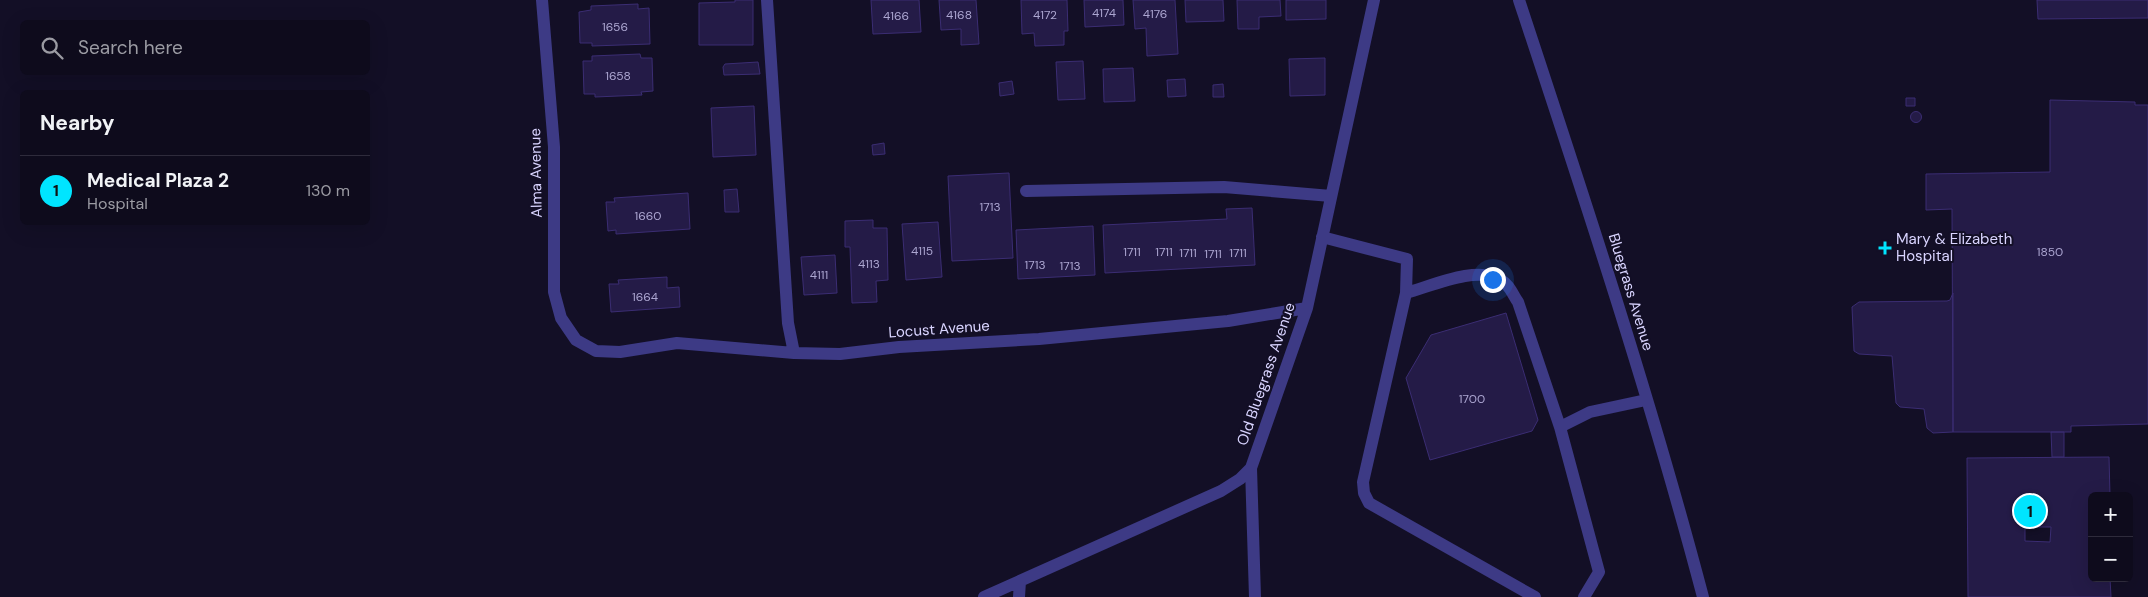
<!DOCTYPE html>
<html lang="en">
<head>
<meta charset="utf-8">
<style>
  :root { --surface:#0e0b1c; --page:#1c1929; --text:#f1f3f6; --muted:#9b9ba3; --line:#2e2b3b; --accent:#00e5ff }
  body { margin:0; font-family:"DM Sans",sans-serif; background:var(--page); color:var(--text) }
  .controls { position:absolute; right:15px; bottom:15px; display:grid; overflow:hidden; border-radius:8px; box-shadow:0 5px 20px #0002 }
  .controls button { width:45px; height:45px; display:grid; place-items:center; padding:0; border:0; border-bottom:1px solid var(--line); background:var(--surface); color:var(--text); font:25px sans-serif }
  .you { position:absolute; left:1492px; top:279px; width:18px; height:18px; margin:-12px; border:4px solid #fff; border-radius:50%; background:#1a73e8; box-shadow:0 0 0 8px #1a73e833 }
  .badge { display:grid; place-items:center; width:32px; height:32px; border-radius:50%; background:var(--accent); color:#111; font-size:16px; font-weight:700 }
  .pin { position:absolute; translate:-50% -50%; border:2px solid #fff; box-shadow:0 1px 5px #0006 }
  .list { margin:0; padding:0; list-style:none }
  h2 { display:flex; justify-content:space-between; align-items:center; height:65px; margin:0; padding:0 20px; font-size:21px }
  h2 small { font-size:16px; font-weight:400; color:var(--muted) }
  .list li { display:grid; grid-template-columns:32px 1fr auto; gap:15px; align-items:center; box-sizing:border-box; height:70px; padding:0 20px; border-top:1px solid var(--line) }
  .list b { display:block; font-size:19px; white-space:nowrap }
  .list p { margin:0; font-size:16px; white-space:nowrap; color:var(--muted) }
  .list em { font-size:16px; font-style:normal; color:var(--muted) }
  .icon { flex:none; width:28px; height:28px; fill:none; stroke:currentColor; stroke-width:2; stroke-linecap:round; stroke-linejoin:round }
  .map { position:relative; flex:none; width:2148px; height:597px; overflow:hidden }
  .search { position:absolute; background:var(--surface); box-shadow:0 5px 20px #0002; left:20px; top:20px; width:350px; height:55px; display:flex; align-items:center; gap:12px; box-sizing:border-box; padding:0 18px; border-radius:8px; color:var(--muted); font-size:19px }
  .panel { position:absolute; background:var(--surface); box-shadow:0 5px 20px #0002; left:20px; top:90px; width:350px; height:135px; border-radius:8px }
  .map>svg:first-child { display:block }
  .building { fill:#241b47; stroke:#3b2d73; fill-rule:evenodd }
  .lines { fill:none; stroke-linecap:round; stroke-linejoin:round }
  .minor { stroke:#3d3a85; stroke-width:12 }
  .poi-dot { fill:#00e5ff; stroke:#130f26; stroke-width:2 }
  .labels { text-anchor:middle; stroke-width:4; stroke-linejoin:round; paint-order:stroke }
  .number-label { font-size:12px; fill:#aca6d1 }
  .street-label { font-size:15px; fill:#d9d4ff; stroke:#130f26 }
  .poi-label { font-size:15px; fill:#d9d4ff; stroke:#130f26; text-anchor:start }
</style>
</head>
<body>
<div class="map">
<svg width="2148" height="597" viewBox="0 0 2148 597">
  <rect width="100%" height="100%" fill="#130f26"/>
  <path class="building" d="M 735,0 L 753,0 L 753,45 L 699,45 L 699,3 L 735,2 Z
    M 871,0 L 919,0 L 921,32 L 873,34 Z
    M 939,0 L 976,0 L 979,44 L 961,45 L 961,29 L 941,30 Z
    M 1021,0 L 1067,0 L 1068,31 L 1064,31 L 1064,45 L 1035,46 L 1034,33 L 1022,34 Z
    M 1084,0 L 1123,0 L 1124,25 L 1085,27 Z
    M 1133,0 L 1175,0 L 1178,54 L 1147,56 L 1146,28 L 1135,29 Z
    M 1185,0 L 1223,0 L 1224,21 L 1186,22 Z
    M 1237,0 L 1280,0 L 1281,16 L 1259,17 L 1259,29 L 1238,29 Z
    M 1286,0 L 1326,0 L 1326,19 L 1286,20 Z
    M 2037,0 L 2148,0 L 2148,18 L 2038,19 Z
    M 638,4 L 638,9 L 649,8 L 650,44 L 592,46 L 592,43 L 580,43 L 579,12 L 591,10 L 591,6 Z
    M 640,54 L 641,58 L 652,58 L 653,91 L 641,92 L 642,95 L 595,97 L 595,94 L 584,94 L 583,61 L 592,61 L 592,56 Z
    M 1325,58 L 1325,95 L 1290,96 L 1289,59 Z
    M 1083,61 L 1085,99 L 1058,100 L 1056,62 Z
    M 758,62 L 760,74 L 724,75 L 723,67 L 725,64 Z
    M 1133,68 L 1135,101 L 1104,102 L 1103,69 Z
    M 1185,79 L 1186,96 L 1168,97 L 1167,80 Z
    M 1012,81 L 1014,94 L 1000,96 L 999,83 Z
    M 1223,84 L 1224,97 L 1213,97 L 1213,85 Z
    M 1906,98 L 1915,98 L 1915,106 L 1906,106 Z
    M 2050,100 L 2135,102 L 2135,105 L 2148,105 L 2148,424 L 2071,426 L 2071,432 L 1953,432 L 1952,209 L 1926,210 L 1926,174 L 2050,172 Z
    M 754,106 L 756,155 L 713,157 L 711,108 Z
    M1910.5 117a5.5 5.5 0 1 1 11 0a5.5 5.5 0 1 1-11 0Z
    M 884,143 L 885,154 L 873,155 L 872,145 Z
    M 1009,173 L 1013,258 L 952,261 L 948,176 Z
    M 737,189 L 739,212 L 725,212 L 724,190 Z
    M 688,193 L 690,229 L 616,234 L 616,230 L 608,231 L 606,202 L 615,202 L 614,198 Z
    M 1252,208 L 1255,265 L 1105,273 L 1103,225 L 1227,219 L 1226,209 Z
    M 873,220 L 873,228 L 887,228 L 888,280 L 876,281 L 877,302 L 852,303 L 850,247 L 845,247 L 845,221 Z
    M 938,222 L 942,277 L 906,280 L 902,224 Z
    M 1093,226 L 1095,275 L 1018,279 L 1016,230 Z
    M 835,255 L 837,293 L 804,295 L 801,257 Z
    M 667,277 L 667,288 L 679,287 L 680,307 L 611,312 L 609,284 L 619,284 L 618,280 Z
    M 1953,293 L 1953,432 L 1933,433 L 1927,428 L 1924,409 L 1900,407 L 1896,403 L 1892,356 L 1859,354 L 1854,351 L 1852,307 L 1859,302 L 1947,301 L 1950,300 Z
    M 1506,313 L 1538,420 L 1532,431 L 1430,460 L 1406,378 L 1431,335 Z
    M 2051,432 L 2064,432 L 2064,457 L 2052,457 Z
    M 2109,457 L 2110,496 L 2092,496 L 2092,578 L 2110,578 L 2111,597 L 1968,597 L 1967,458 ZM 2025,527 L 2051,527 L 2050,542 L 2025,541 Z"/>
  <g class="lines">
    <path class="minor" d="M 542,0 L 554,147 L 554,292 L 561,318 L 576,340 L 596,351 L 620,352 L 677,343 L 794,353 L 840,354 L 899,347 L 1039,339 L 1228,321 L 1307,308
      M 767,0 L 788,323 L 794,353
      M 1519,0 C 1584,197 1650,396 1703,597
      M 1026,191 L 1224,187 L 1331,196
      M 1322,237 L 1407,259 L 1406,293 L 1363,482 L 1364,493 L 1369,503 L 1535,597
      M 1406,293 C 1432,286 1476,265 1501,280 C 1509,284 1513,295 1518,302 L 1560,427
      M 1251,468 L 1255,597
      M 984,597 L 1221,491 L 1240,479 L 1251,468 L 1307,308 L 1374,0
      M 1019,597 L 1020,581
      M 1584,597 L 1599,572 L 1560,427 L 1590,412 L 1646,400"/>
  </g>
  <path class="poi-dot" d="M1882.5 240.5h5v5h5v5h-5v5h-5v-5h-5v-5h5z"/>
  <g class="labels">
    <g class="number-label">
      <text x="1104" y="17">4174</text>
      <text x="1155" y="18">4176</text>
      <text x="959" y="19">4168</text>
      <text x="1045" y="19">4172</text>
      <text x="896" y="20">4166</text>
      <text x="615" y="31">1656</text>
      <text x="618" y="80">1658</text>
      <text x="990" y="211">1713</text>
      <text x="648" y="220">1660</text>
      <text x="922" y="255">4115</text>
      <text x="1132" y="256">1711</text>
      <text x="1164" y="256">1711</text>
      <text x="2050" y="256">1850</text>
      <text x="1188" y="257">1711</text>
      <text x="1238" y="257">1711</text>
      <text x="1213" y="258">1711</text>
      <text x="869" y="268">4113</text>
      <text x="1035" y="269">1713</text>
      <text x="1070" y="270">1713</text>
      <text x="819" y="279">4111</text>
      <text x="645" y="301">1664</text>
      <text x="1472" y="403">1700</text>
    </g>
    <g class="street-label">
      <text transform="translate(536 173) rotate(-91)" y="5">Alma Avenue</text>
      <text transform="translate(1631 292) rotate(73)" y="5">Bluegrass Avenue</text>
      <text transform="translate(939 329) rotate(-4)" y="5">Locust Avenue</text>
      <text transform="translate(1266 374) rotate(-71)" y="5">Old Bluegrass Avenue</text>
    </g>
    <g class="poi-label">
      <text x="1896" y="244">Mary &amp; Elizabeth<tspan x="1896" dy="17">Hospital</tspan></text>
    </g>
  </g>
</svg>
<div class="controls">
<button>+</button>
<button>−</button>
</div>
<div class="you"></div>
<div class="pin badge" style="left:2030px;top:511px">1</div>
<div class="search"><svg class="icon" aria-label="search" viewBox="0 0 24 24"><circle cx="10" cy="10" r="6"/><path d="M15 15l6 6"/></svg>Search here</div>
<section class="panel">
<h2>Nearby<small></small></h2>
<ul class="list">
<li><span class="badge">1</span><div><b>Medical Plaza 2</b><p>Hospital</p></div><em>130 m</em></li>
</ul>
</section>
</div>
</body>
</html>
